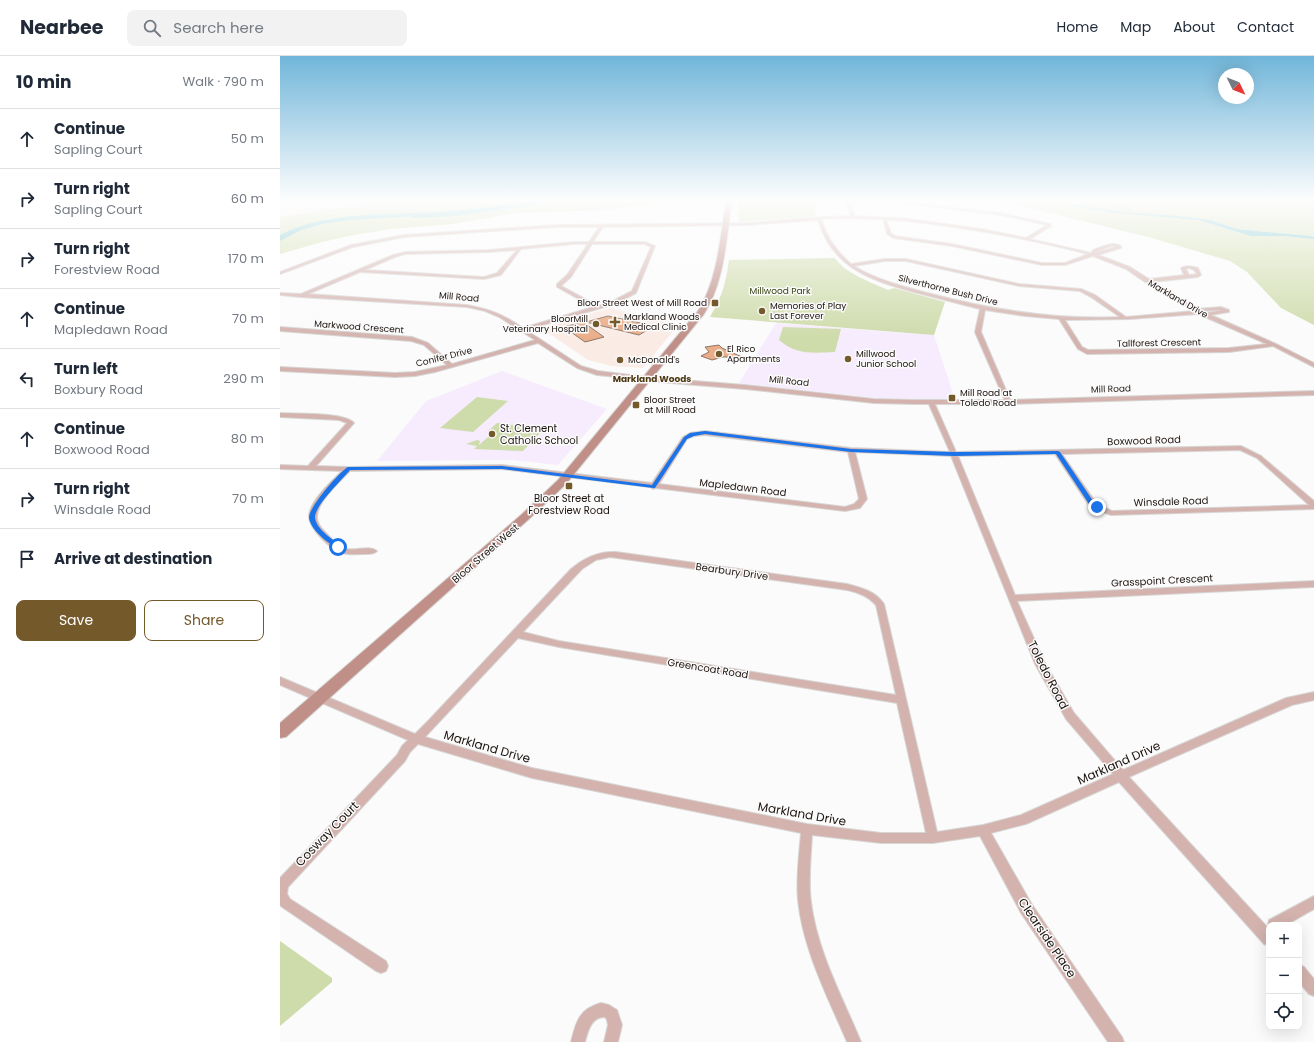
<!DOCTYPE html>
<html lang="en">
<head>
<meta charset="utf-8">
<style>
  :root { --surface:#fff; --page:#f2f2f3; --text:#1f2937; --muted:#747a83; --line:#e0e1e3; --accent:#74592b }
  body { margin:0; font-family:Poppins,sans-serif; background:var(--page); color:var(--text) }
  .controls { position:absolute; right:12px; bottom:12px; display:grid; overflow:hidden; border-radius:8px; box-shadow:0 4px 16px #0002 }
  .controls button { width:36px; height:36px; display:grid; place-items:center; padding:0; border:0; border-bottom:1px solid var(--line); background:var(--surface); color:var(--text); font:20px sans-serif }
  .compass { position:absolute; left:938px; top:12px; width:36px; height:36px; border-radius:50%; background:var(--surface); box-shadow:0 4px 16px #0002; rotate:133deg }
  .stop { position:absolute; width:12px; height:12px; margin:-9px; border:3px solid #1a73e8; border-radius:50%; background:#fff }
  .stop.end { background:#1a73e8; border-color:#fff; box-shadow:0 1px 4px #0008 }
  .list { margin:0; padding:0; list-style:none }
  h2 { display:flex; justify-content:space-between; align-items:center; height:52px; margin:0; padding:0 16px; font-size:17px }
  h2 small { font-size:13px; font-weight:400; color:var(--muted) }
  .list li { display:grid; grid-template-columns:26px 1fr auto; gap:12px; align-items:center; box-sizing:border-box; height:60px; padding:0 16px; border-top:1px solid var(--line) }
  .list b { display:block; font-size:15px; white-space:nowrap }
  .list p { margin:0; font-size:13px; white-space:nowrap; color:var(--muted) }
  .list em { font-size:13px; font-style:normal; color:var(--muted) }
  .actions { display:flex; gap:8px; padding:12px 16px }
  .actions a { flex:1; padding:9px 0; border:1px solid var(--accent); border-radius:8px; text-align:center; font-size:14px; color:var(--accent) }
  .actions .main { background:var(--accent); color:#fff }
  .icon { flex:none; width:22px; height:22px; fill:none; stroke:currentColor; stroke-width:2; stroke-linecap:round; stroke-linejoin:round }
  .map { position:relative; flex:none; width:1034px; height:986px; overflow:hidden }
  header { display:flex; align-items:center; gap:24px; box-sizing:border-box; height:56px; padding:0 20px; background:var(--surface); border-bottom:1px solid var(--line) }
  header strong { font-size:19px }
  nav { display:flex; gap:22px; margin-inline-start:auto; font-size:14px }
  .search { width:280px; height:36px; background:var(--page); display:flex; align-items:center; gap:10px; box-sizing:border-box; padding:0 14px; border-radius:8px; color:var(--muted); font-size:15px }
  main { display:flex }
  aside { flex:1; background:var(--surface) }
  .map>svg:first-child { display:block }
  .built { fill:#faebe5 }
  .education { fill:#f6ecfd }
  .green { fill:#cedbaa }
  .water { fill:#5fb8c6 }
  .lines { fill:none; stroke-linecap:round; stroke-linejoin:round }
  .stream { stroke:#5fb8c6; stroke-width:1.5 }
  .river { fill:#5fb8c6; fill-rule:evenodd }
  .building { fill:#eaad88; stroke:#8e7769 }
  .minor-casing { stroke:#d7d6d5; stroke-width:2 }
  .tertiary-casing { stroke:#d7d6d5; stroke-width:2 }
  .secondary-casing { stroke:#d7d6d5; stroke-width:2 }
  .minor { fill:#d4b3ae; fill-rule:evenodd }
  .tertiary { fill:#d4b3ae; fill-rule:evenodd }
  .secondary { fill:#c09088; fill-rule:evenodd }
  .route { fill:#1a73e8 }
  .poi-dot { fill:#74592b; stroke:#fbfbfb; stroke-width:1.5 }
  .labels { text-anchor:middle; stroke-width:3; stroke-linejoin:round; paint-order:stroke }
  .far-street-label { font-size:9px; fill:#1c130e; stroke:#fbfbfb }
  .far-park-label { font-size:9px; fill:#384212; stroke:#fbfbfb }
  .far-poi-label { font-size:9px; fill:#1c130e; stroke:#fbfbfb; text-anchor:start }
  .far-neighbourhood-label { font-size:9px; font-weight:bold; fill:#4b3711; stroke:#fbfbfb }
  .poi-label { font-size:10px; fill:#1c130e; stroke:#fbfbfb; text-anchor:start }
  .street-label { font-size:10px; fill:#1c130e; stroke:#fbfbfb }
  .near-street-label { font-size:12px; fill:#1c130e; stroke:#fbfbfb }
</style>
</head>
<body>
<header>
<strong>Nearbee</strong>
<div class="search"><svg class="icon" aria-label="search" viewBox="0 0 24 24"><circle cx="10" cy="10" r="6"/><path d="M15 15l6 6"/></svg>Search here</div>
<nav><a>Home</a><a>Map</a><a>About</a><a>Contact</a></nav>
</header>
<main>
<aside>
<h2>10 min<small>Walk · 790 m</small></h2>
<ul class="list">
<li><svg class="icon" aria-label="ahead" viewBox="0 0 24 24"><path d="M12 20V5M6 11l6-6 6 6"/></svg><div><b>Continue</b><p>Sapling Court</p></div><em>50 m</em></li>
<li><svg class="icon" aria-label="right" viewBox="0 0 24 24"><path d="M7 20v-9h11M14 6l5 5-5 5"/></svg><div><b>Turn right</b><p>Sapling Court</p></div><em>60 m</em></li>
<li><svg class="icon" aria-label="right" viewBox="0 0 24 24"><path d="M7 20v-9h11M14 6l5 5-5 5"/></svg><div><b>Turn right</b><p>Forestview Road</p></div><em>170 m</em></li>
<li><svg class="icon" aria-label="ahead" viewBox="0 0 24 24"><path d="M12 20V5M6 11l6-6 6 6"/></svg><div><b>Continue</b><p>Mapledawn Road</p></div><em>70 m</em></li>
<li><svg class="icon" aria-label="left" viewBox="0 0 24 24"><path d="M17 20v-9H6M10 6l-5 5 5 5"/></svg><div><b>Turn left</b><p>Boxbury Road</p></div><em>290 m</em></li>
<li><svg class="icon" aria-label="ahead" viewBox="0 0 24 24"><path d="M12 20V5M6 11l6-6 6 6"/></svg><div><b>Continue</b><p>Boxwood Road</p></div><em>80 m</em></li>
<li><svg class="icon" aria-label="right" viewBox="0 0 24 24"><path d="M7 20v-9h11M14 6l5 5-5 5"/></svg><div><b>Turn right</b><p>Winsdale Road</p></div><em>70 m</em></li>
<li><svg class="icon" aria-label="arrive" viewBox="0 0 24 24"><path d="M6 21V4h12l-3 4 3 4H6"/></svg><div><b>Arrive at destination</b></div></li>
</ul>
<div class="actions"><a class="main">Save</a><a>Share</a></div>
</aside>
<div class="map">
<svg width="1034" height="986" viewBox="0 0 1034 986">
  <rect width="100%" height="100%" fill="#fbfbfb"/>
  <path class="built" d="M 0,145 L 108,145 L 0,161 Z
    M 330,252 L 398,269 L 363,312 L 331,310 L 308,304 L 261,272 Z"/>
  <path class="education" d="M 496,267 L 654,279 L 675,344 L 597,342 L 459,327 Z
    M 222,315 L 327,353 L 278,409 L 233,404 L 97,405 L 146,345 Z"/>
  <path class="green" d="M 108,145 L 438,145 L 438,146 L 361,149 L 327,154 L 236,157 L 173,168 L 111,173 L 74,179 L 42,186 L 0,198 L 0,161 Z
    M 458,145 L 537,145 L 535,160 L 459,166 Z
    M 711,145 L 1034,145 L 1034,181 L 967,174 L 957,173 L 931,164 L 900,160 L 902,162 L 918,164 L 971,180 L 1004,180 L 1034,183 L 1034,269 L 1001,252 L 967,216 L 950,205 L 872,182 L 734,148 Z
    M 555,202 C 566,218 591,226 608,234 L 614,232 L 665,246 L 654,279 L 430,261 C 443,238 445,230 449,204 Z
    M 503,271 L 561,273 L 555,296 C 533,297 516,299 499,284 Z
    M 197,341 L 228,345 L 193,376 L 160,372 Z
    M 217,367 L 264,373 L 243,395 L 194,393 L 197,390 L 186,388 L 197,384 L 200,385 L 199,389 L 214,376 L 208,375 Z
    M 0,885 L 52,922 L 52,926 L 0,970 Z"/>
  <path class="water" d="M 259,145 L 274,145 L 172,158 L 70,164 L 42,168 L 21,174 L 0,185 L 0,179 C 45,155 109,159 159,156 C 193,154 226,148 259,145 Z
    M 763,145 L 774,145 L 845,156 L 899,160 L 931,164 L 957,173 L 1029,180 L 1034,181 L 1034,183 L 1004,180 L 971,180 L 918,164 L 836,157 Z"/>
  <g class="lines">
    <path class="stream" d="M 823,145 L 851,154"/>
    <path class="river" d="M 250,145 L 270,145 L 266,147 L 176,160 L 134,162 L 130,160 L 134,158 L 176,156 Z"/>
  </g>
  <path class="building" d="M 328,260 L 356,266 L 374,270 L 359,279 L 306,266 Z
    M 303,266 L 324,281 L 305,286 L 284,271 Z
    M 439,289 L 442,292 L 462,301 L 443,301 L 432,304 L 421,300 L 429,296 L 425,291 Z"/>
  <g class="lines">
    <defs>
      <path id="minor" d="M 572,145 L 577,145 L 570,148 L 575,160 L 622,162 L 702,173 L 746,182 L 767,169 L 721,159 L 603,145 L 614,145 L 721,157 L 771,168 L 771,170 L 750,183 L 811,197 L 813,194 C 822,191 832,185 841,190 L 841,192 L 818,199 L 850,211 L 869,223 L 904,219 L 901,212 C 906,209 912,210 918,212 L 921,219 L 918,221 L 873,226 L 917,253 L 941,251 L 949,254 L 949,256 L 931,259 L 996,288 L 1034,307 L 1034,311 L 993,290 L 949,296 L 807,298 L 798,293 L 779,263 L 745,260 L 705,254 L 701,276 L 731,346 L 730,347 L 726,347 L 695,276 L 700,253 C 680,248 661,243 641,238 C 595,226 553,214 538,164 L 468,169 L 323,171 L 313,186 L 365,186 L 375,190 L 356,237 L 335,248 L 246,274 L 301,310 L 318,315 L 366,321 L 369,323 L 368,324 L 317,319 L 297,312 L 258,287 L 155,316 L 135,320 L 115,321 L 0,315 L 0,311 L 115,317 L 135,316 L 167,309 L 144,289 L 131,285 L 0,275 L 0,271 L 132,281 L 148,287 L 172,308 L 255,284 L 219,261 L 205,255 L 187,251 L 20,241 L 0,239 L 0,237 L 21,238 L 113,199 L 125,196 L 209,194 L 294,186 L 309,186 L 319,171 L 277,171 L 124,181 L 73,191 L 0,218 L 0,216 L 71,189 L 124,179 L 277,169 L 468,167 L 539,161 L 571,160 L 566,148 ZM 557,162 L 603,163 L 607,178 L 613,182 L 672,190 L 762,209 L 785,209 L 813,200 L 846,213 L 865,226 L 868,226 L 914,255 L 846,261 L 815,239 L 801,233 L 739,228 L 626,203 L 605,203 L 571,208 C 556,195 547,182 541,163 ZM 606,164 C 627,164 647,168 667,170 C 715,177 762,186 808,198 L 785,207 L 762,207 L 672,188 L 615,180 L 611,177 ZM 294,188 L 308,188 L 287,219 L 277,228 L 277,231 L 313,251 L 243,272 C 222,258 212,254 187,249 L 28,238 L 80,216 L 204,223 L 221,219 L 241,193 ZM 312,188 L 365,188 L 371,191 L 352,235 L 331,246 L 318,250 L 281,230 L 291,221 ZM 831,190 L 836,191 L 816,196 ZM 237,194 L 217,217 L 204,221 L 85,214 L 115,201 L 125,198 L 209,196 ZM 605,205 L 626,205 L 739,230 L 800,235 L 811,241 L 840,261 C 774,264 712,254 648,237 C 622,230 597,224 574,210 ZM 909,212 L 914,214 L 917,218 L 909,219 L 906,213 ZM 940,254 L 942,254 L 926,257 L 921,255 ZM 918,258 L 987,288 L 949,292 L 808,294 L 802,291 L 785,264 L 850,263 Z
        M 651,344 L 654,346 L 676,396 L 961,390 L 981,400 L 1034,445 L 1034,453 L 831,459 L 814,453 L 808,448 L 775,398 L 678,400 L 735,539 L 1034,525 L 1034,531 L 737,545 L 765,607 L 794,657 L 843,714 L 1006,642 L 1034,636 L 1034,644 L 1012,649 L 849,721 L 989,873 L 989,890 L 984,888 L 839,726 L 746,768 L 711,777 L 751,847 L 842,981 L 844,986 L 828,986 L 741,857 L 700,780 L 653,787 L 601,787 L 532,779 C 531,801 528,824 531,846 C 537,895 562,940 581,986 L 567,986 C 548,941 523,894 518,844 C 516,822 519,799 521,777 L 252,722 L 138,688 L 130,696 L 125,705 L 8,831 L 7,838 L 10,843 L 106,905 L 108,910 L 106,915 L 101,917 L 96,915 L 2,851 L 0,849 L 0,822 L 117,699 L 122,690 L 128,684 L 0,629 L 0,621 L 135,678 L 149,664 L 291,513 C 304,502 318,495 336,496 L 567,528 C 582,532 595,535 604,548 L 657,776 L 703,769 L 741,759 L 833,718 L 786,663 L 755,608 L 671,400 L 575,396 L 587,443 L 580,452 L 565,455 L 376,432 L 373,433 L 370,431 L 222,413 L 70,415 C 60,425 38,445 37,460 C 36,467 42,473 47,478 C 52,484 59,491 67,493 C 76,495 90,489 97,495 C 94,498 90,498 86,498 C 78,498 69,499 62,497 C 50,493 28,472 29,459 C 31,444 52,425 62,415 L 0,413 L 0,409 L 28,410 L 67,367 L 59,364 L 0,361 L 0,357 C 16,358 64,356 74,367 L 36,410 L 68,411 L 222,409 L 372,427 L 403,381 L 410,377 L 425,375 L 571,392 L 670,396 L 648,346 ZM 425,379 L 568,396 L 579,443 L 574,448 L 565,451 L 379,428 L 407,383 L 414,380 ZM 960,394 L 977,402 L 1029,449 L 832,455 L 820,449 L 814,444 L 782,398 ZM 330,501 L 567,534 C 579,537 588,540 596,549 L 616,639 L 279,585 L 243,576 L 302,513 L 316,504 ZM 238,582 L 279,591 L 617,647 L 646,777 L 601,777 L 527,768 L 252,712 L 145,681 Z
        M 1034,840 L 1034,853 L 1006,869 L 989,869 L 989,873 L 988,869 L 989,864 Z
        M 1019,909 L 1024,911 L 1034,923 L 1034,940 L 1029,938 L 1019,926 Z
        M 321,947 L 329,949 L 337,954 L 342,969 L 338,986 L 324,986 L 328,969 L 327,964 L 325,961 C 311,961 308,975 305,986 L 291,986 C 296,966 299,953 321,947 Z"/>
      <path id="tertiary" d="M 363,321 L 465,329 L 594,343 L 634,344 L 728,344 L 1034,335 L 1034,339 L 728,348 L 634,348 L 594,347 L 465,333 L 366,325 L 362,323 Z"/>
      <path id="secondary" d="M 446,145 L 452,145 C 446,183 445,225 424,258 L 286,428 L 249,463 L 6,681 L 0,682 L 0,667 L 241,459 L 278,424 L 418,255 C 438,223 440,182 446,145 Z"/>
    </defs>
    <use href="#minor" class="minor-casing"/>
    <use href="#tertiary" class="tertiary-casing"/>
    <use href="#secondary" class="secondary-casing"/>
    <use href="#minor" class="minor"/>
    <use href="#tertiary" class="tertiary"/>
    <use href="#secondary" class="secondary"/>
  </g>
  <linearGradient id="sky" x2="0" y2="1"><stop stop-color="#71b6da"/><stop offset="0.51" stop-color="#fdfdfd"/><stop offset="1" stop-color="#fdfdfd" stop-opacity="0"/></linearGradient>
  <rect width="1034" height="283" fill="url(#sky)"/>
  <path class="route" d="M 425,375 L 571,393 L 674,396 L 778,395 L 780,396 L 813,445 L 820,451 L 815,453 L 809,448 L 776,398 L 674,400 L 571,396 L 425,378 L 414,380 L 407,383 L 375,432 L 373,432 L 222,413 L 70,414 C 62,424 34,450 35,462 C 37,474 52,483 61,489 L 61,492 C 55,493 50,487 45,484 C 39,479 30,470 29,462 C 28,452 60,415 68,411 L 222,410 L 372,429 L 404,381 L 410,377 Z"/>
  <g class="poi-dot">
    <rect x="431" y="243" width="8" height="8" rx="2"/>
    <circle cx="482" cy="255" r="4"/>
    <path d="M333 260h4v4h4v4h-4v4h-4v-4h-4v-4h4z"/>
    <circle cx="316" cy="268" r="4"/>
    <circle cx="439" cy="298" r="4"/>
    <circle cx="568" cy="303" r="4"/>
    <circle cx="340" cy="304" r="4"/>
    <rect x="668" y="338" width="8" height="8" rx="2"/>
    <rect x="352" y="345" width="8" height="8" rx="2"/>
    <circle cx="212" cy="378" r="4"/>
    <rect x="285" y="426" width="8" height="8" rx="2"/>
  </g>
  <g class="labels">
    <g class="far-street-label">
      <text transform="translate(668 234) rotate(14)" y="3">Silverthorne Bush Drive</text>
      <text transform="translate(179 241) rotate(5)" y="3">Mill Road</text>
      <text transform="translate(898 243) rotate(30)" y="3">Markland Drive</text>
      <text transform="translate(79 271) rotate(4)" y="3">Markwood Crescent</text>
      <text transform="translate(879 287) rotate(-1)" y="3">Tallforest Crescent</text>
      <text transform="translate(164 301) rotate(-14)" y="3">Conifer Drive</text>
      <text transform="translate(509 325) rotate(6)" y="3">Mill Road</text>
      <text transform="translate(831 333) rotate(-2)" y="3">Mill Road</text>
    </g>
    <g class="far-park-label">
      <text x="500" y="238">Millwood Park</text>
    </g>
    <g class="far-poi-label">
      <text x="427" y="250" text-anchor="end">Bloor Street West of Mill Road</text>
      <text x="490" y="253">Memories of Play<tspan x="490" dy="10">Last Forever</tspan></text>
      <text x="344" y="264">Markland Woods<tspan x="344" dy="10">Medical Clinic</tspan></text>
      <text x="308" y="266" text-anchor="end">BloorMill<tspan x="308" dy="10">Veterinary Hospital</tspan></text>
      <text x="447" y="296">El Rico<tspan x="447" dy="10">Apartments</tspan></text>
      <text x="576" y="301">Millwood<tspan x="576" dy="10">Junior School</tspan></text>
      <text x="348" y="307">McDonald's</text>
      <text x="680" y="340">Mill Road at<tspan x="680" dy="10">Toledo Road</tspan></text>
      <text x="364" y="347">Bloor Street<tspan x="364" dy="10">at Mill Road</tspan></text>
    </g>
    <g class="far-neighbourhood-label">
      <text x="372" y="326">Markland Woods</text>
    </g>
    <g class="poi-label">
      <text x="220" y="376">St. Clement<tspan x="220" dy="12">Catholic School</tspan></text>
      <text x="289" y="446" text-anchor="middle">Bloor Street at<tspan x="289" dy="12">Forestview Road</tspan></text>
    </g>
    <g class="street-label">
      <text transform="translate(864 384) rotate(-2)" y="4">Boxwood Road</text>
      <text transform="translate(463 431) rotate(7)" y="4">Mapledawn Road</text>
      <text transform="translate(891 445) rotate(-2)" y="4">Winsdale Road</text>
      <text transform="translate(205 497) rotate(-41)" y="4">Bloor Street West</text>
      <text transform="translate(452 515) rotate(8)" y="4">Bearbury Drive</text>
      <text transform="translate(882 524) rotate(-3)" y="4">Grasspoint Crescent</text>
      <text transform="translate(428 612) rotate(9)" y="4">Greencoat Road</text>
    </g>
    <g class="near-street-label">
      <text transform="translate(768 619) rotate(63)" y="4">Toledo Road</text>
      <text transform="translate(207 691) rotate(16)" y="4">Markland Drive</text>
      <text transform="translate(839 707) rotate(-24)" y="4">Markland Drive</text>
      <text transform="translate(522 758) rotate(10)" y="4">Markland Drive</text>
      <text transform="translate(47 778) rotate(-46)" y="4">Cosway Court</text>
      <text transform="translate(767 882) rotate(56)" y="4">Clearside Place</text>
    </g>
  </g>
</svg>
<div class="controls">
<button>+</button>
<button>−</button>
<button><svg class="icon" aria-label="locate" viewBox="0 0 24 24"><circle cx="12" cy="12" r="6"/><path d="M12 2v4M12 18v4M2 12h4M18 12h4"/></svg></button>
</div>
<svg class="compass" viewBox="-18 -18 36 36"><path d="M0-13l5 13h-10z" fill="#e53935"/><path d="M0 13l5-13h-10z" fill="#747a83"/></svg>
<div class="stop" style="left:58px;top:491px"></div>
<div class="stop end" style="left:817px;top:451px"></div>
</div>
</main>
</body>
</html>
